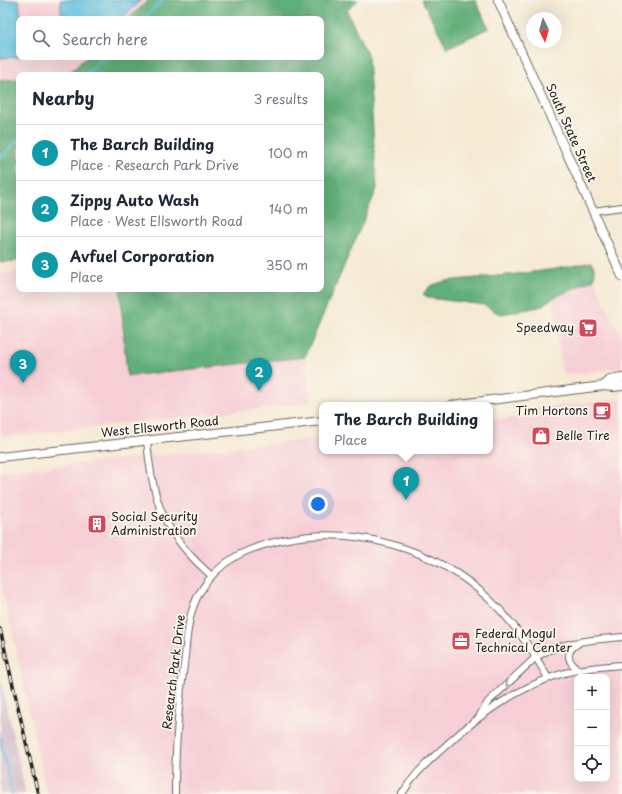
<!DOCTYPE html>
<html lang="en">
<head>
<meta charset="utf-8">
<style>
  :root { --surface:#fff; --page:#f6f6f7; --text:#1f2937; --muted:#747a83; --line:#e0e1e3; --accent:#0f766e }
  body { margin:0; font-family:"Playpen Sans",sans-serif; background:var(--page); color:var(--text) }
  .controls { position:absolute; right:12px; bottom:12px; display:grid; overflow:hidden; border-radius:8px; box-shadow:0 4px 16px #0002 }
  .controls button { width:36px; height:36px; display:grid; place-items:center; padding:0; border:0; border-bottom:1px solid var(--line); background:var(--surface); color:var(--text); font:20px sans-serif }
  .compass { position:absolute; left:526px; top:12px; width:36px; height:36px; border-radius:50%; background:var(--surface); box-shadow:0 4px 16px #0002; rotate:175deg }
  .you { position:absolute; left:318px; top:504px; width:14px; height:14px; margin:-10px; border:3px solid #fff; border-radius:50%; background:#1a73e8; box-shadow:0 0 0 6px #1a73e833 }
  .badge { display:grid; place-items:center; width:26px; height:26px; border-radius:50%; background:var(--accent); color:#fff; font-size:13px; font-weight:700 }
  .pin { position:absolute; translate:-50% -33px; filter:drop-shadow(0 1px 2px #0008) }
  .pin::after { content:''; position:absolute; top:21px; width:14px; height:12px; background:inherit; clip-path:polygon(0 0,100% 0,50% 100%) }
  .popup { position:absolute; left:319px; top:402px; width:174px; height:52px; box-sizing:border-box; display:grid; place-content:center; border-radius:8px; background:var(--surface); filter:drop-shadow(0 1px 3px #0005); font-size:13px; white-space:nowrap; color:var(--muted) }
  .popup b { font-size:15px; color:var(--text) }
  .popup::after { content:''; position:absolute; left:50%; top:100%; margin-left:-8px; border:8px solid transparent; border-top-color:var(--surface) }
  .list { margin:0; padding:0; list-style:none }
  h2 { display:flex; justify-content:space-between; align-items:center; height:52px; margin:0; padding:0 16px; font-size:17px }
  h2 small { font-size:13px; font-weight:400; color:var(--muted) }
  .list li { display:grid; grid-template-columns:26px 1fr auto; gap:12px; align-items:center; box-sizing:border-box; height:56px; padding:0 16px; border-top:1px solid var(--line) }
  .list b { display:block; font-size:15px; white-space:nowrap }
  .list p { margin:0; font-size:13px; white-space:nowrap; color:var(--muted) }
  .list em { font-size:13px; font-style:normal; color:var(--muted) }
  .icon { flex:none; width:22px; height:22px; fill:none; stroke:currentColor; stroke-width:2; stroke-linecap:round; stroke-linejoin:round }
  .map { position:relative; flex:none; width:622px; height:794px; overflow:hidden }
  .search { position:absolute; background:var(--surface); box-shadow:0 4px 16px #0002; left:16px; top:16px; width:308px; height:44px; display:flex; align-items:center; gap:10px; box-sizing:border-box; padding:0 14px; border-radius:8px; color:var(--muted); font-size:15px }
  .panel { position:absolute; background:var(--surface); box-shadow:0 4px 16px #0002; left:16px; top:72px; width:308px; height:220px; border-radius:8px }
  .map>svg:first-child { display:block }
  .built { fill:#f6cfd6; fill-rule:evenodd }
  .industrial { fill:#d1bdc9 }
  .forest { fill:#60ae79; stroke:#3e654a }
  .water { fill:#62c2e0; stroke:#3f6f7e }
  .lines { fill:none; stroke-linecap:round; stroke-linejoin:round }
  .stream { stroke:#62c2e0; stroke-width:2 }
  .minor-casing { stroke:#68645c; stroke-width:8 }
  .major-casing { stroke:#68645c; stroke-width:10 }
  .minor { stroke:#fff; stroke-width:6 }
  .major { stroke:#fff; stroke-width:8 }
  .rail-casing { stroke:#1c1c1c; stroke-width:3.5 }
  .rail { stroke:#fbf7ec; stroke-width:2; stroke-dasharray:6; stroke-linecap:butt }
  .oneway { stroke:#999 }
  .labels { text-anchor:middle; stroke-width:3.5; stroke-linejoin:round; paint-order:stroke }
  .street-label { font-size:12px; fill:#1c1c1c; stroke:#fbf7ec }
  .poi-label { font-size:12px; fill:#1c1c1c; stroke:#fbf7ec; text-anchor:start }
</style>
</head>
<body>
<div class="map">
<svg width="622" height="794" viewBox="0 0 622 794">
  <rect width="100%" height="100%" fill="#fbf7ec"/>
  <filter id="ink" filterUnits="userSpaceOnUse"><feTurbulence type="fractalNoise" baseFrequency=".025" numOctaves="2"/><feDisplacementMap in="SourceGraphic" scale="8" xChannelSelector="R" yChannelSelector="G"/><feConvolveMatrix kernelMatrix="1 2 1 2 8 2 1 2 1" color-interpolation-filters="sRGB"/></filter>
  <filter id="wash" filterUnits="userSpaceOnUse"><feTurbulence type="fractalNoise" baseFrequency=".012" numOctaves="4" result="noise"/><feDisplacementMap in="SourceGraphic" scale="16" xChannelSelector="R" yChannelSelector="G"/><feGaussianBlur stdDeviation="0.9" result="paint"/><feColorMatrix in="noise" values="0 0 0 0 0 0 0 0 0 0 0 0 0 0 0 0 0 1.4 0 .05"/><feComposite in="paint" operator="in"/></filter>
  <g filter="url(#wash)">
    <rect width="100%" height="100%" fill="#f5e9d3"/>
    <path class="built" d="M 0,0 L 149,0 L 128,19 L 19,19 L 19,57 L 87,57 L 67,75 L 19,75 L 19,79 L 0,80 Z
      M 19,272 L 19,289 L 118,289 L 127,376 L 305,357 L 311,403 L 0,437 L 0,274 Z
      M 594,279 L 622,339 L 622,368 L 581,374 L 562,373 L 553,298 Z
      M 622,399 L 622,794 L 47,794 L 0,577 L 0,472 L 322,438 L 322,451 L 490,451 L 490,420 L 528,416 L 528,408 ZM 577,677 L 607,677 L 607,779 L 577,779 Z"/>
    <path class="industrial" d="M 0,677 L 26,794 L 0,794 Z"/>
    <path class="forest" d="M 149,0 L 358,0 L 347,11 L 368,56 L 377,189 L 305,357 L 127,376 L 120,289 L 321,289 L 321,75 L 67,75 L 87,57 L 321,57 L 321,19 L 128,19 Z
      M 422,0 L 475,0 L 489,28 L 447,48 Z
      M 19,79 L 19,261 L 0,262 L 0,80 Z
      M 592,262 L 595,272 L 594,279 L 553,298 L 539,307 L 507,313 L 501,314 L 494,311 L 484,305 L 429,298 L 423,294 L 430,286 L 445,281 C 494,276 544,273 592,262 Z"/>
    <path class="water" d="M 0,0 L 19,0 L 21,19 L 19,19 L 19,57 L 0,58 Z
      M 60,0 L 141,0 L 121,19 L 62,19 Z"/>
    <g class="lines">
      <path class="stream" d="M 143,19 L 163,0
        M 85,75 L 104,57
        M 0,158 L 19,139
        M 0,738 L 12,794"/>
    </g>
  </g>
  <g filter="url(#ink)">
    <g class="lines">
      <defs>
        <path id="minor" d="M 593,211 L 622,207
          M 147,440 C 152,502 164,535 212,576
          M 579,670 C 566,661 565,651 579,643
          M 480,715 L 488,702 L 536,657 C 562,641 592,640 622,637
          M 175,794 C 175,751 178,708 184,665 C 187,640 187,614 200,592 C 220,559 247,548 283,540 C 354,525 435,548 488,598 C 513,621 532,649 548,678
          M 402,794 C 413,775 426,764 442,749 C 473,720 508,694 547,679 C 571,669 597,667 622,665"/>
        <path id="major" d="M 498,0 L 622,276
          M 603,386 L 610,380 L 622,378
          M 451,405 L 603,386 L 613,387 L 622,386
          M 0,457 L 322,421"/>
      </defs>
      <use href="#minor" class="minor-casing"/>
      <use href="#major" class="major-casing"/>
      <use href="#minor" class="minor"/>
      <use href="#major" class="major"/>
      <defs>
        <path id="rail" d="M 0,629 L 38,794"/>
      </defs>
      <use href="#rail" class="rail-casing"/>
      <use href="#rail" class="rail"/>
    </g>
    <defs><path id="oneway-chevron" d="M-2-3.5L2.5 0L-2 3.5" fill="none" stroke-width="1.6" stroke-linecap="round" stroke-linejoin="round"/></defs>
    <use class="oneway" href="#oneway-chevron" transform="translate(508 684) rotate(136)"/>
  </g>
  <defs>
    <symbol id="supermarket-square" viewBox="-11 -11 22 22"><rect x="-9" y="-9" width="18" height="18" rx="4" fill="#d1495b" stroke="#fbf7ec"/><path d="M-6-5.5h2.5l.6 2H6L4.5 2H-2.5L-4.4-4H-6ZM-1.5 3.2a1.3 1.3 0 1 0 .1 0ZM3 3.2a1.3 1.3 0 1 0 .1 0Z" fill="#fff"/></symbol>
    <symbol id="cafe-square" viewBox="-11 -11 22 22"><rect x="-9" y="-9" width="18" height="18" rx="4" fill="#d1495b" stroke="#fbf7ec"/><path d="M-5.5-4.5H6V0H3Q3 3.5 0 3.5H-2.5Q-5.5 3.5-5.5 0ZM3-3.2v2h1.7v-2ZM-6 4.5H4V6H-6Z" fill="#fff"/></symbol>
    <symbol id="shop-square" viewBox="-11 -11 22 22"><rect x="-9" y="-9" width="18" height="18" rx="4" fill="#d1495b" stroke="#fbf7ec"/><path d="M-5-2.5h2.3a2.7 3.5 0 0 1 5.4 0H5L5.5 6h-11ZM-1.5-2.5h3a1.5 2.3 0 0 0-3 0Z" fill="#fff"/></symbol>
    <symbol id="building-square" viewBox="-11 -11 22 22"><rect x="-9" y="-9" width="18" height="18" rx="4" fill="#d1495b" stroke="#fbf7ec"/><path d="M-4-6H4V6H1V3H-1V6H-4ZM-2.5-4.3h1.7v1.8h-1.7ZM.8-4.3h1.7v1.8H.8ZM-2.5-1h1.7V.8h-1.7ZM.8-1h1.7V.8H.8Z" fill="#fff"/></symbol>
    <symbol id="office-square" viewBox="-11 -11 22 22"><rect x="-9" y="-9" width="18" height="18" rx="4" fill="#d1495b" stroke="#fbf7ec"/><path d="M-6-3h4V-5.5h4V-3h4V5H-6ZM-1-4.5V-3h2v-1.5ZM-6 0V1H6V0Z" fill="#fff"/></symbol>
  </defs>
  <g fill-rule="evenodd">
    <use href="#supermarket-square" x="577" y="317" width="22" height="22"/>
    <use href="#cafe-square" x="591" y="400" width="22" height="22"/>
    <use href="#shop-square" x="530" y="425" width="22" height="22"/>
    <use href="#building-square" x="86" y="513" width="22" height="22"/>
    <use href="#office-square" x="450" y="630" width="22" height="22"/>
  </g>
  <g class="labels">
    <g class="street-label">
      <text transform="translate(571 133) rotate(66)" y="4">South State Street</text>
      <text transform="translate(160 427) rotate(-6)" y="4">West Ellsworth Road</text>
      <text transform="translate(174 672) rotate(-83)" y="4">Research Park Drive</text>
    </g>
    <g class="poi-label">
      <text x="574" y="332" text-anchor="end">Speedway</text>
      <text x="588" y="415" text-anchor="end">Tim Hortons</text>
      <text x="555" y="440">Belle Tire</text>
      <text x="111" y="521">Social Security<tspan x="111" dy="14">Administration</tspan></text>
      <text x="475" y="638">Federal Mogul<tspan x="475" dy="14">Technical Center</tspan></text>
    </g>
  </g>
</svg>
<div class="controls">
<button>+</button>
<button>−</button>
<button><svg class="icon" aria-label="locate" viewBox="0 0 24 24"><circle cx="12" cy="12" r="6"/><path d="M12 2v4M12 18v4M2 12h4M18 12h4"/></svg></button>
</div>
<svg class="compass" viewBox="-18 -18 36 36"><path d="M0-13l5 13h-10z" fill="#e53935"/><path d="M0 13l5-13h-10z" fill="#747a83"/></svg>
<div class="you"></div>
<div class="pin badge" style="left:406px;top:500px;background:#0f9aa8">1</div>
<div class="popup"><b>The Barch Building</b>Place</div>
<div class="pin badge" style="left:259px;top:391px;background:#0f9aa8">2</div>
<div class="pin badge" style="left:23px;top:383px;background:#0f9aa8">3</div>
<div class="search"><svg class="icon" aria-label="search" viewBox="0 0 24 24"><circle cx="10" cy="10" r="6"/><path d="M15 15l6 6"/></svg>Search here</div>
<section class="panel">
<h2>Nearby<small>3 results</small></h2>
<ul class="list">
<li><span class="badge" style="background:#0f9aa8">1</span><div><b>The Barch Building</b><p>Place · Research Park Drive</p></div><em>100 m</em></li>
<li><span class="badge" style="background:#0f9aa8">2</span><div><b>Zippy Auto Wash</b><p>Place · West Ellsworth Road</p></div><em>140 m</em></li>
<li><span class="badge" style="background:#0f9aa8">3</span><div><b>Avfuel Corporation</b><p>Place</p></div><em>350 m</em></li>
</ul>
</section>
</div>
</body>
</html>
